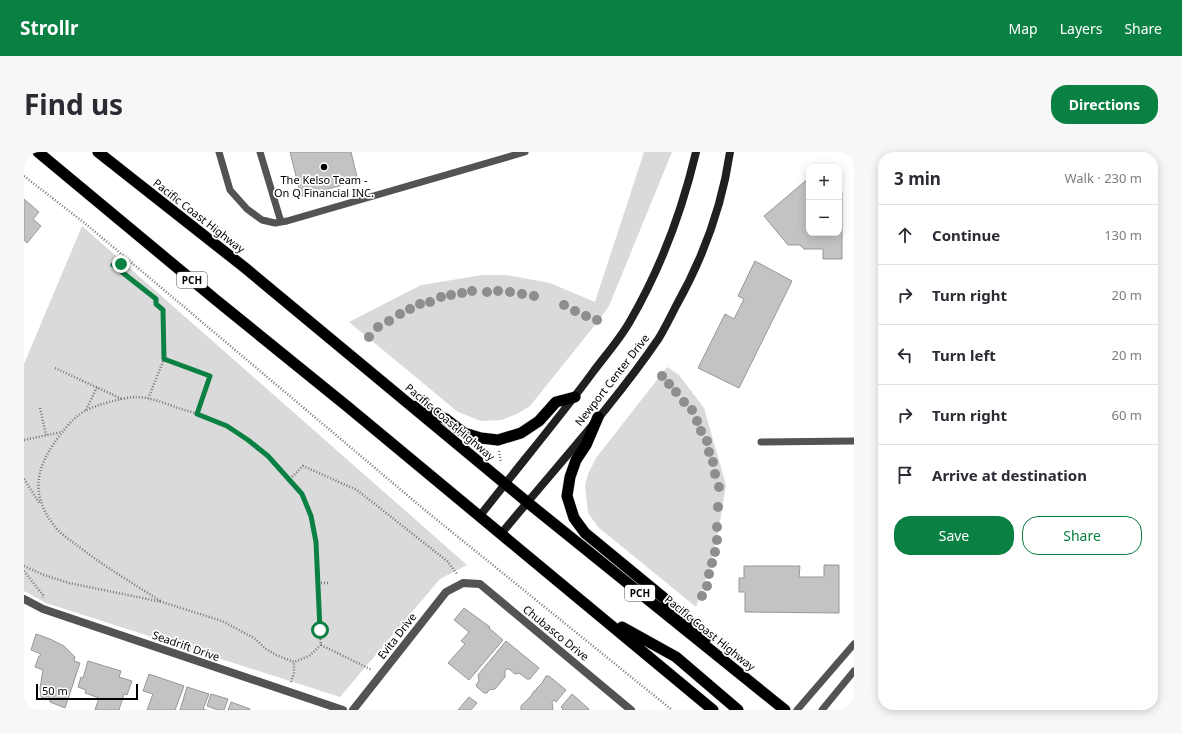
<!DOCTYPE html>
<html lang="en">
<head>
<meta charset="utf-8">
<style>
  :root { --surface:#fff; --page:#f7f7f7; --text:#2b2b33; --muted:#7c7c81; --line:#e1e1e2; --accent:#0b8043 }
  body { margin:0; font-family:"Noto Sans",sans-serif; background:var(--page); color:var(--text) }
  .controls { position:absolute; right:12px; top:12px; display:grid; overflow:hidden; border-radius:8px; box-shadow:0 2px 10px #0003 }
  .controls button { width:36px; height:36px; display:grid; place-items:center; padding:0; border:0; border-bottom:1px solid var(--line); background:var(--surface); color:var(--text); font:20px sans-serif }
  .scale { position:absolute; left:12px; bottom:10px; width:102px; box-sizing:border-box; padding-left:4px; border:2px solid #000; border-top:0; font-size:11px; line-height:14px; white-space:nowrap; color:#000; -webkit-text-stroke:3px #fff; paint-order:stroke }
  .stop { position:absolute; width:12px; height:12px; margin:-9px; border:3px solid #0b8043; border-radius:50%; background:#fff }
  .stop.end { background:#0b8043; border-color:#fff; box-shadow:0 1px 4px #0008 }
  .list { margin:0; padding:0; list-style:none }
  h2 { display:flex; justify-content:space-between; align-items:center; height:52px; margin:0; padding:0 16px; font-size:17px }
  h2 small { font-size:13px; font-weight:400; color:var(--muted) }
  .list li { display:grid; grid-template-columns:26px 1fr auto; gap:12px; align-items:center; box-sizing:border-box; height:60px; padding:0 16px; border-top:1px solid var(--line) }
  .list b { display:block; font-size:15px; white-space:nowrap }
  .list em { font-size:13px; font-style:normal; color:var(--muted) }
  .actions { display:flex; gap:8px; padding:12px 16px }
  .actions a { flex:1; padding:9px 0; border:1px solid var(--accent); border-radius:16px; text-align:center; font-size:14px; color:var(--accent) }
  .actions .main { background:var(--accent); color:#fff }
  .icon { flex:none; width:22px; height:22px; fill:none; stroke:currentColor; stroke-width:2; stroke-linecap:round; stroke-linejoin:round }
  .map { position:relative; flex:none; width:830px; height:558px; overflow:hidden; border-radius:16px }
  header { display:flex; align-items:center; gap:24px; box-sizing:border-box; height:56px; padding:0 20px; background:var(--accent); color:#fff }
  header strong { font-size:19px }
  nav { display:flex; gap:22px; margin-inline-start:auto; font-size:14px }
  .intro { display:flex; align-items:center; justify-content:space-between; box-sizing:border-box; height:96px; padding:0 24px }
  h1 { margin:0; font-size:28px }
  .button { padding:10px 18px; border-radius:16px; background:var(--accent); color:#fff; font-size:14px; font-weight:700 }
  main { display:flex; gap:24px; padding:0 24px }
  aside { flex:1; background:var(--surface); border-radius:16px; box-shadow:0 2px 10px #0003 }
  .map>svg:first-child { display:block }
  .green { fill:#dadada }
  .building { fill:#c3c3c3; stroke:#979797 }
  .lines { fill:none; stroke-linecap:round; stroke-linejoin:round }
  .trunk-casing { stroke:#dbdbdb; stroke-width:12 }
  .path { stroke:#757575; stroke-width:2.5; stroke-dasharray:1 2; stroke-linecap:butt }
  .service { stroke:#535353; stroke-width:7 }
  .minor { stroke:#535353; stroke-width:8 }
  .tertiary { stroke:#535353; stroke-width:8 }
  .secondary { stroke:#202020; stroke-width:8 }
  .trunk { stroke:#000; stroke-width:11 }
  .tree { fill:#8e8e8e }
  .route { stroke:#0b8043; stroke-width:5 }
  .poi-dot { fill:#000; stroke:#fff; stroke-width:1.5 }
  .labels { text-anchor:middle; stroke-width:3.5; stroke-linejoin:round; paint-order:stroke }
  .shield { fill:#fff; stroke:#4c4c4c; stroke-width:1 }
  .shield-label { font-size:10px; font-weight:bold; fill:#000 }
  .poi-label { font-size:11px; fill:#000; stroke:#fff }
  .street-label { font-size:11px; fill:#000; stroke:#fff }
</style>
</head>
<body>
<header>
<strong>Strollr</strong>
<nav><a>Map</a><a>Layers</a><a>Share</a></nav>
</header>
<div class="intro"><h1>Find us</h1><a class="button">Directions</a></div>
<main>
<div class="map">
<svg width="830" height="558" viewBox="0 0 830 558">
  <rect width="100%" height="100%" fill="#fff"/>
  <path class="green" d="M 620,0 L 648,0 L 585,154 L 575,168 L 506,254 L 493,262 L 477,268 L 457,269 L 434,260 L 325,170 L 397,133 L 459,123 L 483,123 L 526,131 L 571,150 Z
    M 58,74 L 443,413 L 416,427 L 316,545 L 22,451 L 0,439 L 0,212 Z
    M 643,215 L 655,223 L 680,256 L 702,333 L 695,376 L 685,418 L 672,455 L 574,375 L 564,361 L 561,334 L 564,322 L 572,306 Z"/>
  <path class="building" d="M 266,0 L 327,0 L 334,29 L 277,44 Z
    M 785,26 L 785,81 L 815,81 L 815,36 L 818,40 L 818,107 L 799,107 L 799,97 L 780,97 L 776,93 L 764,93 L 740,64 Z
    M 0,47 L 15,60 L 9,67 L 17,74 L 3,91 L 0,88 Z
    M 731,109 L 768,129 L 715,236 L 674,216 L 701,162 L 710,167 L 720,147 L 714,144 Z
    M 800,413 L 815,413 L 815,461 L 721,460 L 721,440 L 715,440 L 715,426 L 720,426 L 720,414 L 776,414 L 775,425 L 800,425 Z
    M 440,456 L 466,475 L 465,476 L 479,488 L 445,528 L 424,511 L 441,492 L 437,489 L 445,480 L 430,468 Z
    M 12,482 L 26,487 L 40,494 L 51,505 L 50,509 L 56,511 L 41,556 L 26,550 L 26,548 L 17,545 L 16,536 L 19,518 L 11,515 L 15,504 L 16,504 L 17,502 L 7,498 Z
    M 482,489 L 515,516 L 506,527 L 503,527 L 495,521 L 491,522 L 485,517 L 482,517 L 481,519 L 481,525 L 471,537 L 465,538 L 463,541 L 460,541 L 453,535 L 452,533 L 455,529 L 454,523 Z
    M 64,509 L 97,519 L 95,525 L 108,529 L 103,543 L 100,542 L 95,558 L 71,558 L 75,546 L 61,541 L 62,538 L 54,535 L 57,525 L 59,526 Z
    M 125,522 L 160,534 L 151,558 L 123,558 L 129,542 L 119,539 Z
    M 522,524 L 525,524 L 542,538 L 532,550 L 530,548 L 528,550 L 529,558 L 497,558 L 497,554 L 507,544 L 510,539 L 512,539 L 512,537 L 518,531 Z
    M 163,535 L 185,542 L 179,557 L 182,558 L 156,558 Z
    M 187,542 L 204,547 L 200,558 L 194,558 L 183,554 Z
    M 548,542 L 565,557 L 564,558 L 538,558 L 539,557 L 537,555 Z
    M 445,545 L 453,551 L 447,558 L 434,558 Z
    M 207,550 L 226,557 L 226,558 L 204,558 Z"/>
  <g class="lines">
    <defs>
      <path id="trunk" d="M 14,0 L 192,148 L 324,255 L 689,558
        M 74,0 L 220,115 L 503,350 L 761,558
        M 392,254 L 422,267 L 440,281 L 457,286 L 474,288 L 497,281 L 515,269 L 532,250 L 551,245
        M 574,265 L 562,293 L 552,308 L 546,325 L 543,344 L 550,366 L 561,381 L 640,446 L 682,486
        M 598,475 L 652,505 L 714,558"/>
    </defs>
    <use href="#trunk" class="trunk-casing"/>
    <path class="path" d="M 0,24 L 63,73 L 402,359 L 648,558
      M 101,106 L 97,112 L 93,109 L 89,113 L 132,147 L 132,152 L 139,159 L 140,207 L 124,247
      M 140,207 L 186,224 L 173,262
      M 31,216 L 98,247
      M 16,256 L 22,283
      M 62,258 L 73,235
      M 0,288 L 38,280
      M 475,299 L 477,311
      M 0,327 L 16,352
      M 266,327 L 279,314 L 333,338 L 423,409 L 433,422
      M 0,414 L 20,423 L 45,431 L 138,450 L 198,469 L 230,486 L 242,497 L 252,503 L 270,510 L 285,504 L 297,493 C 292,447 300,383 278,343 C 274,335 265,327 259,320 C 243,303 225,287 204,275 C 189,266 170,261 154,256 C 141,251 125,245 111,245 C 97,246 75,252 63,258 C 52,263 43,274 36,283 C 13,313 5,340 29,372 C 35,381 46,388 54,394 C 81,415 110,432 138,450
      M 0,419 L 19,443 L 19,446
      M 294,431 L 305,431
      M 297,493 L 348,518
      M 267,530 L 270,521 L 270,510"/>
    <path class="service" d="M 195,0 L 206,38 L 223,57 L 238,68 L 251,71 L 263,69 L 501,0
      M 236,0 L 257,70
      M 737,290 L 830,289
      M 773,558 L 830,492
      M 798,558 L 830,519"/>
    <path class="minor" d="M 329,558 L 422,440 L 439,431 L 456,432 L 607,558"/>
    <path class="tertiary" d="M 0,447 L 19,457 L 319,558"/>
    <path class="secondary" d="M 455,365 C 493,316 533,269 569,220 C 581,204 595,188 605,171 C 636,118 658,59 672,0
      M 477,382 C 530,317 588,255 635,186 C 641,176 647,164 652,154 C 679,106 698,55 706,0"/>
    <use href="#trunk" class="trunk"/>
  </g>
  <g class="tree">
    <circle cx="448" cy="139" r="5"/>
    <circle cx="474" cy="139" r="5"/>
    <circle cx="463" cy="140" r="5"/>
    <circle cx="486" cy="140" r="5"/>
    <circle cx="438" cy="141" r="5"/>
    <circle cx="498" cy="142" r="5"/>
    <circle cx="427" cy="143" r="5"/>
    <circle cx="510" cy="144" r="5"/>
    <circle cx="417" cy="145" r="5"/>
    <circle cx="406" cy="150" r="5"/>
    <circle cx="396" cy="152" r="5"/>
    <circle cx="540" cy="153" r="5"/>
    <circle cx="386" cy="157" r="5"/>
    <circle cx="551" cy="159" r="5"/>
    <circle cx="376" cy="162" r="5"/>
    <circle cx="562" cy="164" r="5"/>
    <circle cx="573" cy="168" r="5"/>
    <circle cx="365" cy="169" r="5"/>
    <circle cx="354" cy="175" r="5"/>
    <circle cx="345" cy="185" r="5"/>
    <circle cx="638" cy="224" r="5"/>
    <circle cx="645" cy="232" r="5"/>
    <circle cx="652" cy="240" r="5"/>
    <circle cx="660" cy="250" r="5"/>
    <circle cx="668" cy="258" r="5"/>
    <circle cx="673" cy="269" r="5"/>
    <circle cx="677" cy="279" r="5"/>
    <circle cx="683" cy="289" r="5"/>
    <circle cx="685" cy="300" r="5"/>
    <circle cx="689" cy="310" r="5"/>
    <circle cx="691" cy="322" r="5"/>
    <circle cx="695" cy="335" r="5"/>
    <circle cx="694" cy="355" r="5"/>
    <circle cx="693" cy="375" r="5"/>
    <circle cx="693" cy="388" r="5"/>
    <circle cx="691" cy="400" r="5"/>
    <circle cx="688" cy="411" r="5"/>
    <circle cx="685" cy="422" r="5"/>
    <circle cx="683" cy="434" r="5"/>
    <circle cx="678" cy="444" r="5"/>
  </g>
  <g class="lines">
    <path class="route" d="M 97,112 L 93,109 L 89,113 L 132,147 L 132,152 L 139,158 L 140,207 L 186,224 L 173,262 L 203,274 L 224,288 L 244,304 L 278,342 L 287,364 L 292,390 L 296,478"/>
  </g>
  <circle class="poi-dot" cx="300" cy="15" r="4"/>
  <g class="labels">
    <g class="shield">
      <rect x="153" y="120" width="30" height="16" rx="3"/>
      <rect x="601" y="433" width="30" height="16" rx="3"/>
    </g>
    <g class="shield-label">
      <text x="168" y="132">PCH</text>
      <text x="616" y="445">PCH</text>
    </g>
    <g class="poi-label">
      <text x="300" y="32">The Kelso Team -<tspan x="300" dy="13">On Q Financial INC.</tspan></text>
    </g>
    <g class="street-label">
      <text transform="translate(175 64) rotate(38)" y="4">Pacific Coast Highway</text>
      <text transform="translate(588 228) rotate(-52)" y="4">Newport Center Drive</text>
      <text transform="translate(426 270) rotate(40)" y="4">Pacific Coast Highway</text>
      <text transform="translate(532 481) rotate(39)" y="4">Chubasco Drive</text>
      <text transform="translate(686 481) rotate(39)" y="4">Pacific Coast Highway</text>
      <text transform="translate(373 484) rotate(-52)" y="4">Evita Drive</text>
      <text transform="translate(162 494) rotate(19)" y="4">Seadrift Drive</text>
    </g>
  </g>
</svg>
<div class="controls">
<button>+</button>
<button>−</button>
</div>
<div class="scale">50 m</div>
<div class="stop" style="left:296px;top:478px"></div>
<div class="stop end" style="left:97px;top:112px"></div>
</div>
<aside>
<h2>3 min<small>Walk · 230 m</small></h2>
<ul class="list">
<li><svg class="icon" aria-label="ahead" viewBox="0 0 24 24"><path d="M12 20V5M6 11l6-6 6 6"/></svg><div><b>Continue</b></div><em>130 m</em></li>
<li><svg class="icon" aria-label="right" viewBox="0 0 24 24"><path d="M7 20v-9h11M14 6l5 5-5 5"/></svg><div><b>Turn right</b></div><em>20 m</em></li>
<li><svg class="icon" aria-label="left" viewBox="0 0 24 24"><path d="M17 20v-9H6M10 6l-5 5 5 5"/></svg><div><b>Turn left</b></div><em>20 m</em></li>
<li><svg class="icon" aria-label="right" viewBox="0 0 24 24"><path d="M7 20v-9h11M14 6l5 5-5 5"/></svg><div><b>Turn right</b></div><em>60 m</em></li>
<li><svg class="icon" aria-label="arrive" viewBox="0 0 24 24"><path d="M6 21V4h12l-3 4 3 4H6"/></svg><div><b>Arrive at destination</b></div></li>
</ul>
<div class="actions"><a class="main">Save</a><a>Share</a></div>
</aside>
</main>
</body>
</html>
